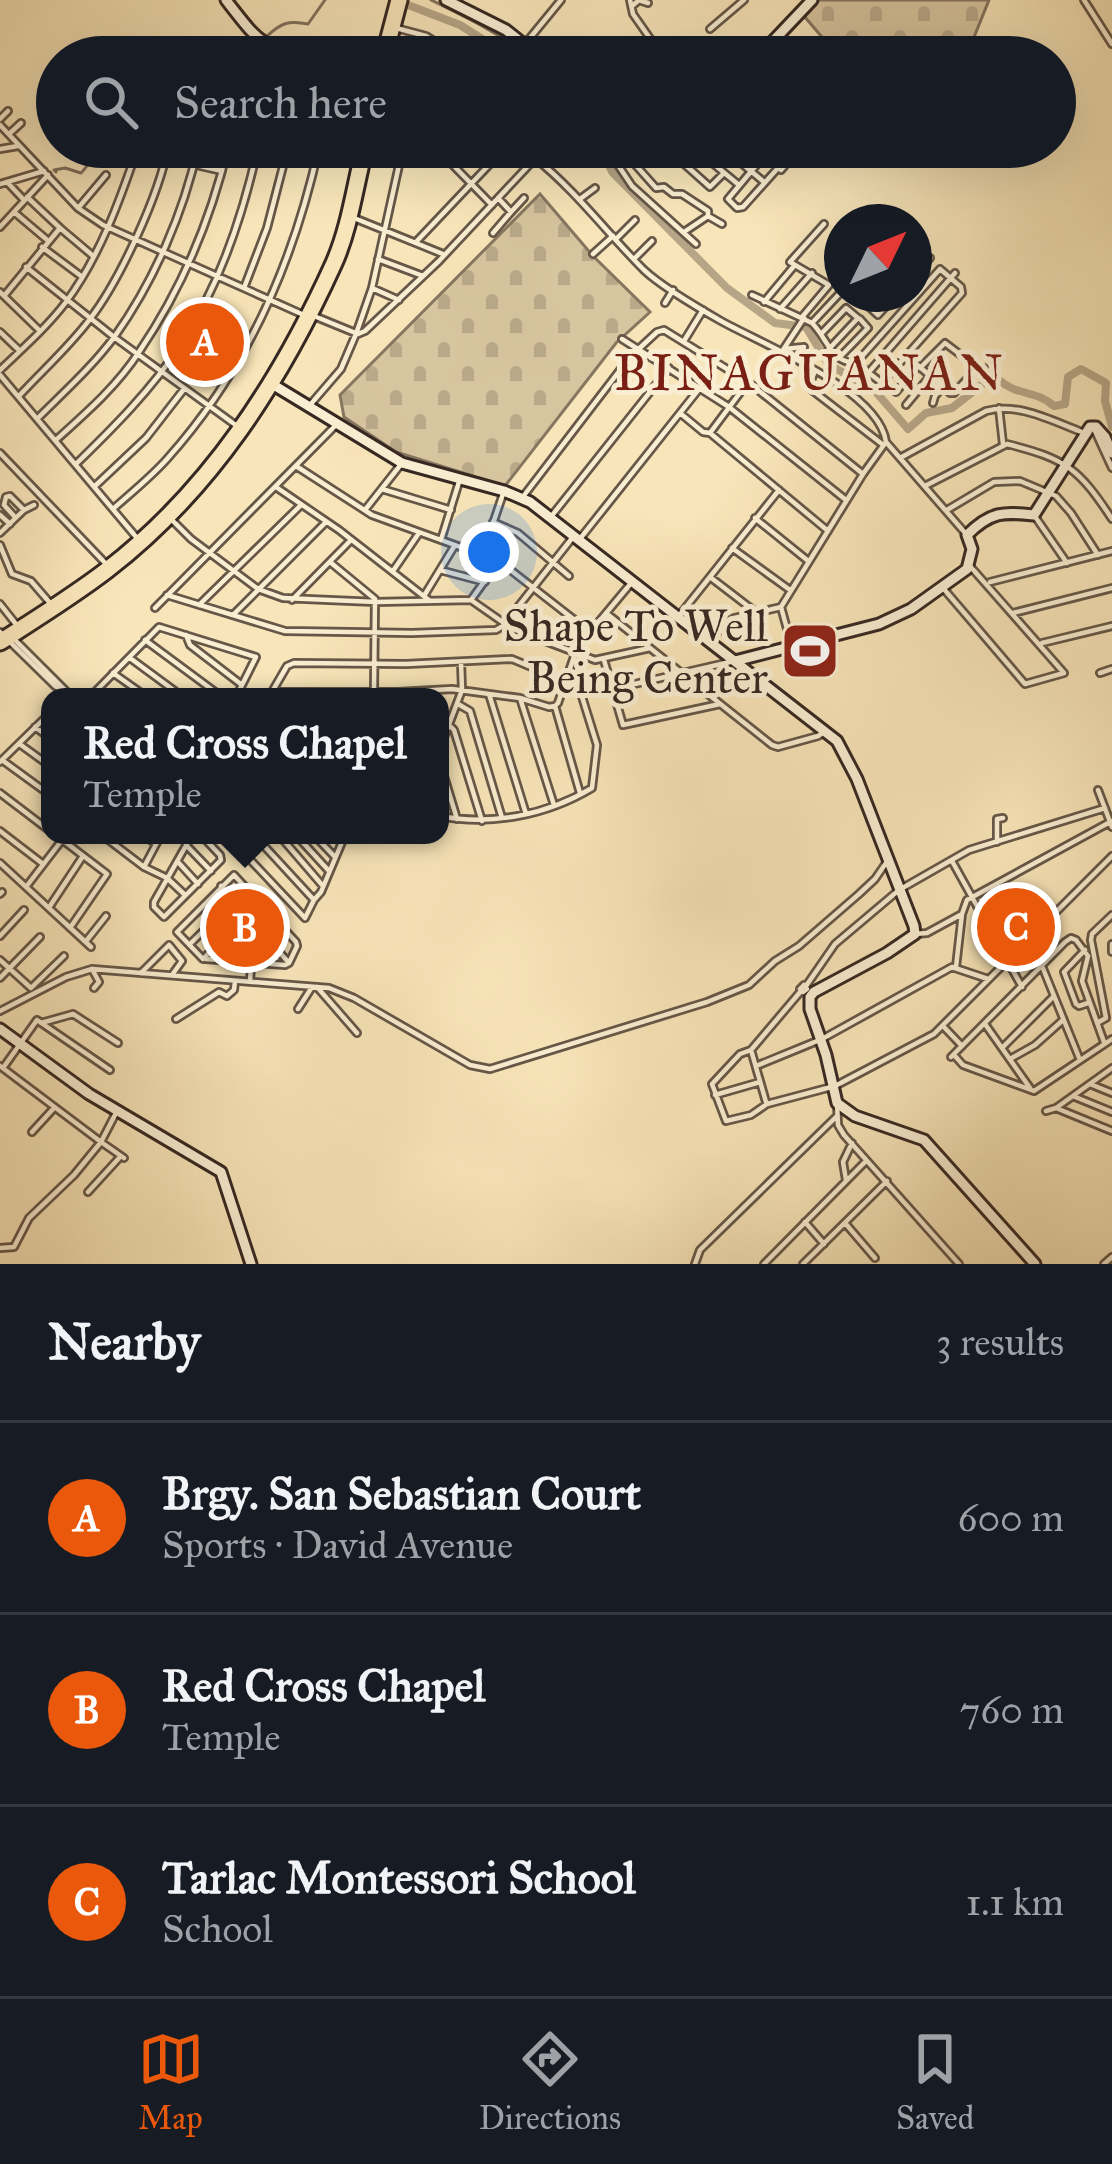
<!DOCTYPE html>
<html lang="en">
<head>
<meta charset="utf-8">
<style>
  :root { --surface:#171b24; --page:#242831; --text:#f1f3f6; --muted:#9ea1a6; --line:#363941; --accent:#ea580c }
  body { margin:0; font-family:"IM FELL Great Primer",serif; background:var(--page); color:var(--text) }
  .compass { position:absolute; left:824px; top:204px; width:108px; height:108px; border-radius:50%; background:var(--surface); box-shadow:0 12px 48px #0002; rotate:47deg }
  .you { position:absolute; left:489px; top:552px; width:42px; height:42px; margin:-30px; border:9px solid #fff; border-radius:50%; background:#1a73e8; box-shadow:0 0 0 18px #1a73e833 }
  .badge { display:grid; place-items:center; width:78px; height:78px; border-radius:50%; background:var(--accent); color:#fff; font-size:39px; font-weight:700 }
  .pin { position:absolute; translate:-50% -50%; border:6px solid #fff; box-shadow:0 3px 12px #0006 }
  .popup { position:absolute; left:41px; top:688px; width:408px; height:156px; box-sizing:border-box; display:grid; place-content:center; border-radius:24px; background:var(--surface); filter:drop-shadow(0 3px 9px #0005); font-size:39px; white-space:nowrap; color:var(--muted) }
  .popup b { font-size:45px; color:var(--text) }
  .popup::after { content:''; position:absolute; left:50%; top:100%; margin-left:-24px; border:24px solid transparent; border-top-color:var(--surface) }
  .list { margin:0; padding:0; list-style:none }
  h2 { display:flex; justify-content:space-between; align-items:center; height:156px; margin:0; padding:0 48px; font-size:51px }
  h2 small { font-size:39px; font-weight:400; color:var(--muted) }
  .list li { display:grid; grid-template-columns:78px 1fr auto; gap:36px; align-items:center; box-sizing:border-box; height:192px; padding:0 48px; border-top:3px solid var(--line) }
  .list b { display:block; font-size:45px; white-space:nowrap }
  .list p { margin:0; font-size:39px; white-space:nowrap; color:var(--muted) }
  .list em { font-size:39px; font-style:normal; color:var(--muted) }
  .icon { flex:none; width:66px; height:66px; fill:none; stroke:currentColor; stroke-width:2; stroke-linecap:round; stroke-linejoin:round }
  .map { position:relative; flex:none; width:1112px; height:1264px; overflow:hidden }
  .search { position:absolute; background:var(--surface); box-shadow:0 12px 48px #0002; left:36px; right:36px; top:36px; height:132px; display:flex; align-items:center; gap:30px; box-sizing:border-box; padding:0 42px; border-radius:66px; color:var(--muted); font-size:45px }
  .sheet { height:732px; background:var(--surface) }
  nav { display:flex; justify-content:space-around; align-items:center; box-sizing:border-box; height:168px; border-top:3px solid var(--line); background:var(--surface); font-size:33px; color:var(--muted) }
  nav a { display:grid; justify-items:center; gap:6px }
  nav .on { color:var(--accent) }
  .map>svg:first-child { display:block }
  .cemetery { fill:url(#cemetery-stones); stroke:#867660; stroke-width:3 }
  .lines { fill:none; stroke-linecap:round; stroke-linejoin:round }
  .stream { stroke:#83735e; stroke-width:3 }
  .river { stroke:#b6a586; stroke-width:8 }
  .street-casing { stroke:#665748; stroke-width:10 }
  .secondary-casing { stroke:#362822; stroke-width:15 }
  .highway-casing { stroke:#362822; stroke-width:21 }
  .street { stroke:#faeed2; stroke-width:4.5 }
  .secondary { stroke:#faeed2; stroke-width:9 }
  .highway { stroke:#f8e5b9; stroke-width:15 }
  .labels { text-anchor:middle; stroke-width:10; stroke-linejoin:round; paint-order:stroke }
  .poi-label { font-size:45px; fill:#362822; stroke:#faeed2; text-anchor:end }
  .quarter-label { font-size:51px; letter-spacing:3px; fill:#7a1f14; stroke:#faeed2 }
</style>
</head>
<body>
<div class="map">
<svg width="1112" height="1264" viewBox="0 0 1112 1264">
  <defs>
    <pattern id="cemetery-stones" width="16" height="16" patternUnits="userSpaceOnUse" patternTransform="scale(3)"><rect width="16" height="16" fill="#d7c59f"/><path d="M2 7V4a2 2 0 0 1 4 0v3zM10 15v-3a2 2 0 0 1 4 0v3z" fill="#b9a989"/></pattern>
  </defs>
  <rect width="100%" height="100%" fill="#f8e5b9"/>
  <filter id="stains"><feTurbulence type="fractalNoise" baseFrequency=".00167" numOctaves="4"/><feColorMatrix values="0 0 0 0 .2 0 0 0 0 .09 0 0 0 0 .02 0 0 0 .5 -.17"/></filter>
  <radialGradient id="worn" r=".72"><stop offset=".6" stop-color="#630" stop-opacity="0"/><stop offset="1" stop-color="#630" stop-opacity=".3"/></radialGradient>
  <path class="cemetery" d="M 819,0 L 989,0 L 966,57 L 839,57 L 804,16 Z
    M 540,194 L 593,256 L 650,312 L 616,343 L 505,486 L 396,452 L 344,417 L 340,395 Z"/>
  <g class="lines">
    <path class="stream" d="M 431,0 C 466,17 499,33 529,57
      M 266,37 C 281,23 288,20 308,24 L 325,0
      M 202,57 C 216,45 236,46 253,44
      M 56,172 L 54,170 L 65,168 L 81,173 C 90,164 92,155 103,147"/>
    <path class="river" d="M 403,3 L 460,25 L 511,57
      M 599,147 L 613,173 L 727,288 L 775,323 L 806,327 L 828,364 L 875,391 L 908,429 L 926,413 L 952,408 L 984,383 L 999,380 C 1017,396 1036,390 1054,406 L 1065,404 L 1068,377 L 1081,369 L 1106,383 L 1105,401 L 1112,427"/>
    <defs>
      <path id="street" d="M 630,0 L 633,14 L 663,57
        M 1084,0 L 1112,44
        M 632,6 L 639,0 L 648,3
        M 396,28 L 426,36 L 460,57
        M 710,29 L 744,0
        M 525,44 L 561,0
        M 422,57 L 426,39
        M 679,57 L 690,47 L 693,48 L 697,57
        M 0,119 L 8,111
        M 0,125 L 78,208 L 103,225 L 306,316
        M 9,134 L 21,123
        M 420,147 L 450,162 L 492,205
        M 478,147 L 493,161
        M 606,147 L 632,186 L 696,244
        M 674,147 L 682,162 L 710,187 L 724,173
        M 693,147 L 739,185
        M 722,147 L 764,182
        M 752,147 L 781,170 L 792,157 L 780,147
        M 0,149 L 18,146
        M 624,152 L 656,188 L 664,187 L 673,194 L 682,194 L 708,211 L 708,216 L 684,232
        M 764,156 L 728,199 L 737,208 L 743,207 L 778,168
        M 166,158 L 222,171
        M 535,158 C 576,191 607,233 644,270 C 660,285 700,309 721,321 C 764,345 879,390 886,442 L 966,534
        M 7,182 L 24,200
        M 0,184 L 44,171
        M 498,198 L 511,212 L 524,198
        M 580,199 L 595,188
        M 79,207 L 106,175
        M 14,212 L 46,239
        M 708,216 L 722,224
        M 354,218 L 443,254
        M 0,227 L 48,175
        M 60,228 L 92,255
        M 493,233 L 511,212
        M 616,239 L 635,220
        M 416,242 L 506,147
        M 42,247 L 81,276
        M 593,254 L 613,236
        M 914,255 L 920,248
        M 378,259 L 423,276
        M 634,259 L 652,241
        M 26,267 L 114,337 L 237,426
        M 940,269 L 961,287 L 962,293 L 882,383 L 856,363 Z
        M 914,275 L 930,258
        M 244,288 L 267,228 L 288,147
        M 372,288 L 399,300
        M 0,292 L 39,330
        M 855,294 L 878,315 L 897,294
        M 752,295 L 812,323 L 842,291
        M 4,296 L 60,228 L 27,197
        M 764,302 L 794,266
        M 665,303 L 673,290
        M 866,305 L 877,294
        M 780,309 L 812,273
        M 314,316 L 358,334 L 365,331 L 439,261 L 546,147
        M 802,317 L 829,285 L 790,262 L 824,224
        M 812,323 C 828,339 830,362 856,363
        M 0,332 L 20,351
        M 821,334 L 846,308 L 858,318 L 828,350
        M 622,339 L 729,407 L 846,500
        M 684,341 L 703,310
        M 784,349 L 804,347
        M 781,353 L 804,318
        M 907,356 L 950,393 L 954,393 L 969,377
        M 839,358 L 868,328 L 860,319
        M 920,368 L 945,343 L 978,368 L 984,368
        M 0,370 C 23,348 47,327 66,302 C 100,256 120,200 138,147
        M 815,371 L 808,387 L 882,444
        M 869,372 L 955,273
        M 0,375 L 137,538
        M 896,392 L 918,366
        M 19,396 C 43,370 70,346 90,319 C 120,280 159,195 168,147
        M 933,403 L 935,396 L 942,388
        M 310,405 L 341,369 L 356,334 L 372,288 L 403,147
        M 906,405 L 930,376
        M 999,408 L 1003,444
        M 680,413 L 703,432 L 710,433 L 828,531
        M 38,418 C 64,392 93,366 115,336 C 154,281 184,212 198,147
        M 1095,431 L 1112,468
        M 710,433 L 748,382
        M 56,440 C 86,413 117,386 139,352 C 181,290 211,219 228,147
        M 0,453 L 108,566
        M 900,458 L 986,411 C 1018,402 1052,421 1082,432
        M 76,464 C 114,427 151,390 180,346 C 219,287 243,215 258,147
        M 296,466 L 372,515 L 499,561 L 590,632
        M 925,486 L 1007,444 C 1067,459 1079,469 1112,519
        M 94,487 L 146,438 L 184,389
        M 276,487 L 339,530 L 430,601
        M 382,489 L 451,510
        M 6,497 L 4,505 L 14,516
        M 6,497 L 10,496 L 24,510
        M 522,498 L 630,357 L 657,332 L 664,330 L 748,382 L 863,474
        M 113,509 C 131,493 151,477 167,459 C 246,371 294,261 319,147
        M 365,510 L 402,463
        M 947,510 L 994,482 L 1020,481 L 1056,496 L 1071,513 L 1098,555
        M 0,515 L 10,524
        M 1034,515 L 1067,563
        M 550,518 L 669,368
        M 755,518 L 807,560
        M 172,520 L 191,539 L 258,589 L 283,598 L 376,602 L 471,600 L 511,628 L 595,660 L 650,648
        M 493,522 L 518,533 L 569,576
        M 0,533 L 24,510 L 34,505
        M 441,540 L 459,482
        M 579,540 L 699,389
        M 0,545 L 12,574 L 31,581 L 50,603
        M 732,548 L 790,590
        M 483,553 L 504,491
        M 330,562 L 375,599 L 374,690
        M 440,570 L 485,582
        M 393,571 L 419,533
        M 710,577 L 753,610
        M 990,582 L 1112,551
        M 943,588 L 1025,684 L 1064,673 L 969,565
        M 167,595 L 285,631 L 412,633 L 496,630 L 503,626 L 573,537
        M 424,596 L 455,545
        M 292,600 L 351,540
        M 471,600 L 499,561
        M 0,604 L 19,628
        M 199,605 L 301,505
        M 781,607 L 792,647
        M 155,608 L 334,427
        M 606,613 L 772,745 L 778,747 L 818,736 L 826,731
        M 1013,613 L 1112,588
        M 233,615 L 326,522
        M 678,617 L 779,490
        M 0,632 L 55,686 L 62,690
        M 186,635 L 190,645 L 242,685
        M 13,638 L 72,697
        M 711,639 L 730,619 L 781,607 L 863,474 L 886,442
        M 145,640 L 222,697
        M 1042,643 L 1112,626
        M 130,658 L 183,697
        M 604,660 L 623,725 L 720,704
        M 113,673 L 147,697
        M 1100,673 L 1112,669
        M 613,689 L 730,662
        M 275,692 L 398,692 L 452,689 L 520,698 L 549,707 L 555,706
        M 489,694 L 526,814
        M 90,697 L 159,627 L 256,657 L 236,697
        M 269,697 L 287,666 L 294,663 L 406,664 L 512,659 L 579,687 L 597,745 L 592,788 C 547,815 491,826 440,816
        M 520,698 L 554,805
        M 458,704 L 470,711 L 502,818
        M 555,706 L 558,703 L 577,648 L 632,582
        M 555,706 L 580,793
        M 449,725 L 454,730 L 482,821
        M 35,727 L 50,738
        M 21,745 L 50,766
        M 440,748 L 462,690 L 461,662
        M 2,760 L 50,795
        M 0,762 L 50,713
        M 440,763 L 457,819
        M 1098,790 L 1112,827
        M 0,793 L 50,831
        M 0,831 L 43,864
        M 56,835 L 107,874 L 70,928
        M 102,835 L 144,867 L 167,878 L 184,894
        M 143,835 L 156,844
        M 192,835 L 154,902 L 154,907 L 164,917 L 221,860 L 220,855 L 201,835
        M 227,835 L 305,918 L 314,900 L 321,892 L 345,835
        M 254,835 L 314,900
        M 279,835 L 323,886
        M 296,835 L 329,871
        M 314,835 L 335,857
        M 997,842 L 997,819 L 1003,818
        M 186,845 L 211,871
        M 952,861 L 1022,987
        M 178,862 L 198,884
        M 0,863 L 91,947
        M 144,867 L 161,835
        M 221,886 L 289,963
        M 26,887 L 62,840
        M 0,894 L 2,892
        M 50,906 L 83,856
        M 247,914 L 203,959 L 177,932 L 234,875 L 296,942 L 297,946 L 289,963
        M 915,934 L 927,933 L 962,914
        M 0,936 L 24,910
        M 222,939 L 252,943
        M 87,940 L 106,916
        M 191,943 L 234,901
        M 1112,944 L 1112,952
        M 1085,950 L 1064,972 L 1076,1004 L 1079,1006 L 1088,1003
        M 1088,956 L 1082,981 L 1104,1042
        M 206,959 L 285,965 L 289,963
        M 0,960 L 31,988 L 64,956
        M 1042,966 L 1080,1060
        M 956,967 L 962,914 L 967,900 L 1112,821
        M 92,969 L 99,982 L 94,988
        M 141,973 L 169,945 L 182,961 L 172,975
        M 0,978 L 40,937
        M 250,981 L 254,922
        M 804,985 L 807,989 L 803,992 L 800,989 Z
        M 806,986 L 835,944 L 899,890 L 969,850 L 1105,808
        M 317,987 L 357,1033
        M 801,991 L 751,1050 L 740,1054 L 712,1084 L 726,1121 L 751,1115 L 767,1104 L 835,1086 L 934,1034 L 1112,856
        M 298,1009 L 312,987
        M 0,1011 L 66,977 L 92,969 L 329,988 L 354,998 L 470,1065 L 490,1069 L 707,1002 L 749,985 L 775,961 L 799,946 L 859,894 L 875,879 L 886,863
        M 176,1019 L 219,992 L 227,996 L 234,990 L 235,981
        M 41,1023 L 73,1014 L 118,1043
        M 1097,1023 L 1106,1018 L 1091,940 L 1092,934 L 1112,915
        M 985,1024 L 1030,1088
        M 943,1026 L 962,1046
        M 1003,1047 L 1054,996
        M 751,1050 L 766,1102
        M 954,1055 L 963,1065 L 1034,1091 L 1112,1039
        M 951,1057 L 1065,942 L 1071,938 L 1076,940 L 1088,956
        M 1010,1059 L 1035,1045 L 1063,1020
        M 0,1066 L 101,1142 L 117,1111
        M 756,1066 L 822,1039 L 952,967 L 988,979
        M 3,1068 L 37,1020 L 110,1070
        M 1090,1084 L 1112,1093
        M 715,1095 L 760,1082
        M 1073,1096 L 1112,1112
        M 837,1103 L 838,1125 L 844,1135 L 959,1264
        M 1056,1108 L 1112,1131
        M 1046,1111 L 1056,1108 L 1112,1068
        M 32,1132 L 54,1108
        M 846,1180 L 843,1162 L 852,1143
        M 88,1192 L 120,1157
        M 805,1222 L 824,1244
        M 845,1223 L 875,1258
        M 0,1248 L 14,1247 L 29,1218 L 74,1175 L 101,1142 L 124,1158
        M 695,1264 L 700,1250 L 836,1117
        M 764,1264 L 866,1161
        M 803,1264 L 887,1181
        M 1104,1264 L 1112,1257"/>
      <path id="secondary" d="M 226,0 C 261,45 260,46 316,57
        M 446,0 L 506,30 L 540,57
        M 758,57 L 812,0
        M 619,147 L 636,152 L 666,147
        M 272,384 L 402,463 L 504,491 L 530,502 L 837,741 L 857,779 L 914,926 L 915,934 L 887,953 L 814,992 L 810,997 L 810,1009 L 826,1055 L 837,1103 L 855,1116 L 924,1140 L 1035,1264
        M 735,661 L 879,624 L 911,609 L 967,569 L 972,549 L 967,535 C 991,511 1003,512 1034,515 L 1090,427 L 1096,427 L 1105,437 L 1112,453
        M 0,1029 L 89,1094 L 221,1172 L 251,1264"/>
      <path id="highway" d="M 384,57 L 399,0
        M 0,642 C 36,619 73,596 107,570 C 211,490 281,380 334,263 C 350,227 355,185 365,147"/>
    </defs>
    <use href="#street" class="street-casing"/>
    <use href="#secondary" class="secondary-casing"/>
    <use href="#highway" class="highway-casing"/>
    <use href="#street" class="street"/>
    <use href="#secondary" class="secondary"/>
    <use href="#highway" class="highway"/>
  </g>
  <defs>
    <symbol id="stadium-square" viewBox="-11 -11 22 22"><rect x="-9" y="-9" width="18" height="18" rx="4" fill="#8f2418" stroke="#faeed2"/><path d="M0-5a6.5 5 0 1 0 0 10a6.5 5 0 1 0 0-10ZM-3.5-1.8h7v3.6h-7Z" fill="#fff"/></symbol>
  </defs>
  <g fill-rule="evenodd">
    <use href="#stadium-square" x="777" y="618" width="66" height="66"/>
  </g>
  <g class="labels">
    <g class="poi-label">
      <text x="768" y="641">Shape To Well<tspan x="768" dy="52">Being Center</tspan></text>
    </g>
    <g class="quarter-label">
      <text x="810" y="390">BINAGUANAN</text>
    </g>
  </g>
  <rect width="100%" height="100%" filter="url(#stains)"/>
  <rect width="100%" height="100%" fill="url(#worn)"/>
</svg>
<svg class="compass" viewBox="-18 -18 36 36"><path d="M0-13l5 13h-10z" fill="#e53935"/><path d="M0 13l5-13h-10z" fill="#9ea1a6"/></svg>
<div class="you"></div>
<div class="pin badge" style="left:205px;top:342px">A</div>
<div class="pin badge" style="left:245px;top:928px">B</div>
<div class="popup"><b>Red Cross Chapel</b>Temple</div>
<div class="pin badge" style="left:1016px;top:927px">C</div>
<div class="search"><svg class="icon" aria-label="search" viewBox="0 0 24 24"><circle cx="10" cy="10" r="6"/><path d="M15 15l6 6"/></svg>Search here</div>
</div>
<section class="sheet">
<h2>Nearby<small>3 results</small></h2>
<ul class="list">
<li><span class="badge">A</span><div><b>Brgy. San Sebastian Court</b><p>Sports · David Avenue</p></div><em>600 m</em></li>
<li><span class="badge">B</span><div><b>Red Cross Chapel</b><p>Temple</p></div><em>760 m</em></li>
<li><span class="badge">C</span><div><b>Tarlac Montessori School</b><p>School</p></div><em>1.1 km</em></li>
</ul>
</section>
<nav>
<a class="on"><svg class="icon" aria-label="map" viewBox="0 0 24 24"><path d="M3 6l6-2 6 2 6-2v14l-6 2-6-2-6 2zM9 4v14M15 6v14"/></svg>Map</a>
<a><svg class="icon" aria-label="directions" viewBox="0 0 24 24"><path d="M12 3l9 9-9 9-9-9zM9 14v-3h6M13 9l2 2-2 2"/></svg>Directions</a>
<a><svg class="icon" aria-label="saved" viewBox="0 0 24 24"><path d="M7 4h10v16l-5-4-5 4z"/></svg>Saved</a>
</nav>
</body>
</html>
